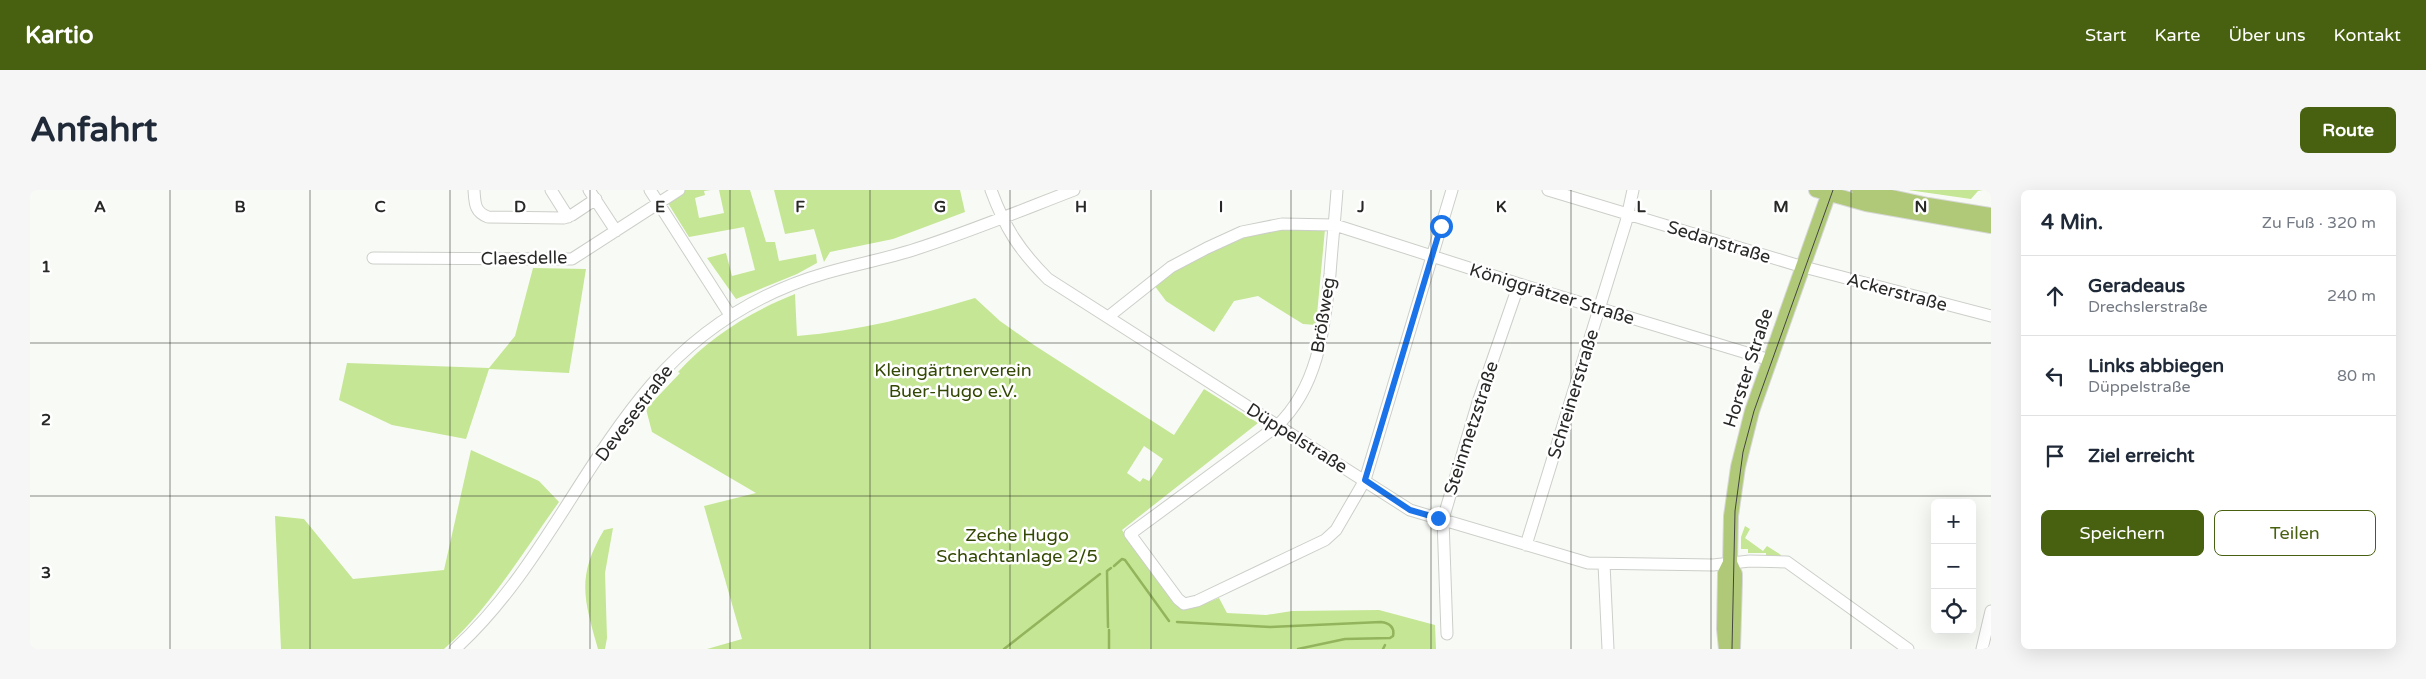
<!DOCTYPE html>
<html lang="de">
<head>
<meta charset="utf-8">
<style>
  :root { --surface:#fff; --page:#f6f6f7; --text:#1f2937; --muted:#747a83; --line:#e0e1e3; --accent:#486110 }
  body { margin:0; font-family:"Varela Round",sans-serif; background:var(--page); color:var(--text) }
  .controls { position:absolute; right:15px; bottom:15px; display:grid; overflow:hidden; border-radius:8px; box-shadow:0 5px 20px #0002 }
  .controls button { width:45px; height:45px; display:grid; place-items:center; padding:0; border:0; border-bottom:1px solid var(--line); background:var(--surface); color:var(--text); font:25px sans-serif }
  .stop { position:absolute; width:15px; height:15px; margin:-11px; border:4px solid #1a73e8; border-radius:50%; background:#fff }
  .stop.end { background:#1a73e8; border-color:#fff; box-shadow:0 1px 5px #0008 }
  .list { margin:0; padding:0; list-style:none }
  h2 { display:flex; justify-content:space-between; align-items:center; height:65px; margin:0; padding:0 20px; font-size:21px }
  h2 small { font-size:16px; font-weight:400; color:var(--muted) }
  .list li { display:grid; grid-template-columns:32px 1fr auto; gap:15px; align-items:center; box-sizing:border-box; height:80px; padding:0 20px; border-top:1px solid var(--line) }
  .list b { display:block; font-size:19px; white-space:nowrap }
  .list p { margin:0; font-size:16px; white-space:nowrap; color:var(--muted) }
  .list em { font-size:16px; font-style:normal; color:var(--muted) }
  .actions { display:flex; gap:10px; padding:15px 20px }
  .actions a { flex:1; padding:11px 0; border:1px solid var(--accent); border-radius:8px; text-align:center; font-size:18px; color:var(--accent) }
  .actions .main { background:var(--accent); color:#fff }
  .icon { flex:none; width:28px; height:28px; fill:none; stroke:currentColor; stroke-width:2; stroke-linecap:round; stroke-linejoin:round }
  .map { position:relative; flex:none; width:1961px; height:459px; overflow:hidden; border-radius:8px }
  header { display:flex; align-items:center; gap:30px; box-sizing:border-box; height:70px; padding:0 25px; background:var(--accent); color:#fff }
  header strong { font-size:24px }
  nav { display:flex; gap:28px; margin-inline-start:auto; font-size:18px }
  .intro { display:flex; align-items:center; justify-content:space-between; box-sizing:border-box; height:120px; padding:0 30px }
  h1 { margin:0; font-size:35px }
  .button { padding:12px 22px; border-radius:8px; background:var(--accent); color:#fff; font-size:18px; font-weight:700 }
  main { display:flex; gap:30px; padding:0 30px }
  aside { flex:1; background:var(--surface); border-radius:8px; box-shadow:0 5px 20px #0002 }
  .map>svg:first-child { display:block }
  .green { fill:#c5e694; fill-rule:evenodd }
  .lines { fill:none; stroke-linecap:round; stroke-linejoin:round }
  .stream { stroke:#93b45c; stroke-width:2.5 }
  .minor-casing { stroke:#cccfc9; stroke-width:13 }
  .major-casing { stroke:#d8d8d8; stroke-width:16 }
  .minor { stroke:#fff; stroke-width:11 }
  .major { stroke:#b0c979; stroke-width:14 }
  .tram { stroke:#444543; stroke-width:1 }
  .route { stroke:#1a73e8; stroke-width:6 }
  .grid { fill:none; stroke:#282927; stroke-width:1; stroke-opacity:0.55 }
  .labels { text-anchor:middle; stroke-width:5; stroke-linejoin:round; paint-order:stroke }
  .street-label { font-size:18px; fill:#282927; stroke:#fff }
  .park-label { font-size:18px; fill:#334804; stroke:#fff }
  .grid-label { font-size:16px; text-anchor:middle; font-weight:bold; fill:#282927; stroke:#fff; stroke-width:5; stroke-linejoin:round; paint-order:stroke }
</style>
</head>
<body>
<header>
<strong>Kartio</strong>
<nav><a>Start</a><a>Karte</a><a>Über uns</a><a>Kontakt</a></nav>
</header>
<div class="intro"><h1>Anfahrt</h1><a class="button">Route</a></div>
<main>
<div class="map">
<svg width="1961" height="459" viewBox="0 0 1961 459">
  <rect width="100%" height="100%" fill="#f8fbf5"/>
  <path class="green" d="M 654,0 L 681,0 L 674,1 L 675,5 L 665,8 L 669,28 L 694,23 L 689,0 L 720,0 L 736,52 L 745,52 L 749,71 L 786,64 L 787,73 L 767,84 L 706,109 L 677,68 L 696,63 L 702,86 L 725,80 L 714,37 L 659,47 L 636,10 Z
    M 744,0 L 930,0 L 935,22 L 863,49 L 800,62 L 794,72 L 784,39 L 755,44 Z
    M 1878,0 L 1953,0 L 1948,1 L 1941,9 Z
    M 1248,38 L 1295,39 L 1286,135 L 1273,134 L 1228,106 L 1204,111 L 1184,142 L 1136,111 L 1124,95 L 1148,79 L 1208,48 Z
    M 503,78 L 556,79 L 539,183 L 459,179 L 436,249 L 362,235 L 309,210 L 317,173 L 459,178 L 485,146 Z
    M 765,104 L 767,146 C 829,141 886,126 945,108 L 970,131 L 1004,155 L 1144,245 L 1174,199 L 1228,233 L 1092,340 L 1146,414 L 1160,419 L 1189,408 L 1197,423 L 1236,425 L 1262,421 L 1349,420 L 1405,435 L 1406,459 L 677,459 L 712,449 L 674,316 L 726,303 L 622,242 L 616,219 L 650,183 L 648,182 C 679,147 722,121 765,104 ZM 1114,256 L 1133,269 L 1119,291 L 1113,288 L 1110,292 L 1097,283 Z
    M 441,260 L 509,291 L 529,312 C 493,362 460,418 414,459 L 251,459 L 245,326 L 274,329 L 323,389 L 414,380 Z
    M 1715,336 L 1720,339 L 1715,348 L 1733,361 L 1737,356 L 1751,365 L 1750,367 L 1736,367 L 1736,363 L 1718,363 L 1718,359 L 1711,359 L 1711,347 Z
    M 583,338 L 575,383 L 577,448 L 575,459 L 568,459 C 554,409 546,387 574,340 Z"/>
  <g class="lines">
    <path class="stream" d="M 1084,376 L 1092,369 L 1095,370 L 1139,431
      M 1147,432 L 1240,437 L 1351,432 C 1359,433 1365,437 1363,446 L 1360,448 L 1315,449 L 1268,459
      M 1078,437 L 1077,381 L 1081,378
      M 1079,440 L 1079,459
      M 974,459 L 1070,384
      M 1353,459 L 1355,455"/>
    <defs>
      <path id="minor" d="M 444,0 C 445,12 444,22 458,27 L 534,28 L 542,25 L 566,9
        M 521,0 L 538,27
        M 559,0 L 586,41
        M 620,0 L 700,125
        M 961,0 C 975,38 989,60 1018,89 L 1380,320 L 1558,373 L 1683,375 L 1720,371 L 1757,372 L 1878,459
        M 1307,0 C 1305,28 1302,56 1300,84 C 1294,138 1289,196 1247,236 L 1100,344 L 1148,409 L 1154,414 L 1167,411 L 1295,350 L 1306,340 L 1335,290 L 1422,0
        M 1518,0 L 1770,76 L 1961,126
        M 343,68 L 542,69 L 649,0
        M 1078,127 L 1141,77 L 1177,58 L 1212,42 L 1252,34 L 1305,35 L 1489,94 L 1740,170
        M 1496,355 L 1596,32 L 1603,0
        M 1574,374 L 1578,459
        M 1417,444 L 1413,329 L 1448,212 L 1489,94
        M 425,459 C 507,385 551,276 622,194 C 669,140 727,103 796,83 C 826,74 856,69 886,59 C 939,42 992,20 1044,0
        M 1952,459 L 1961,421"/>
      <path id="major" d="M 1786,0 L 1836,14 L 1961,36
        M 1829,0 L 1898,15 L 1961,25
        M 1700,373 L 1705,384 L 1705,392 L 1703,459
        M 1696,459 L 1694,439 L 1695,383 L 1700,373 L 1701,326 L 1708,277 L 1722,221 L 1800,0"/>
    </defs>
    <use href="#minor" class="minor-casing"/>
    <use href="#major" class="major-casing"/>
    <use href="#minor" class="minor"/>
    <use href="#major" class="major"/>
    <path class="tram" d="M 1702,459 L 1705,321 L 1713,262 L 1724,221 L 1803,0"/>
  </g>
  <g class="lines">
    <path class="route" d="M 1408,328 L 1380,320 L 1335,290 L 1411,36"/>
  </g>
  <path class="grid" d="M 140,0 L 140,459M 280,0 L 280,459M 420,0 L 420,459M 560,0 L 560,459M 700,0 L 700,459M 840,0 L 840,459M 980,0 L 980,459M 1121,0 L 1121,459M 1261,0 L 1261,459M 1401,0 L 1401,459M 1541,0 L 1541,459M 1681,0 L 1681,459M 1821,0 L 1821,459M 0,153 L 1961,153M 0,306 L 1961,306"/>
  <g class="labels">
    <g class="street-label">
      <text transform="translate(1689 52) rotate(17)" y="6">Sedanstraße</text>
      <text transform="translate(494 68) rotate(-1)" y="6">Claesdelle</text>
      <text transform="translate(1867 102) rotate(15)" y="6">Ackerstraße</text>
      <text transform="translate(1522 104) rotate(17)" y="6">Königgrätzer Straße</text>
      <text transform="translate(1293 125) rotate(-81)" y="6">Brößweg</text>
      <text transform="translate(1718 178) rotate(-72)" y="6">Horster Straße</text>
      <text transform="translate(1543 204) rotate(-73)" y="6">Schreinerstraße</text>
      <text transform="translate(604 223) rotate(-53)" y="6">Devesestraße</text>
      <text transform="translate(1441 238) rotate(-72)" y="6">Steinmetzstraße</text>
      <text transform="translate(1267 248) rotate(32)" y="6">Düppelstraße</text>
    </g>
    <g class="park-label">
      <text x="923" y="186">Kleingärtnerverein<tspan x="923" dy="21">Buer-Hugo e.V.</tspan></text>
      <text x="987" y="351">Zeche Hugo<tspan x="987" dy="21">Schachtanlage 2/5</tspan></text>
    </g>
  </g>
  <g class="grid-label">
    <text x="70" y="22">A</text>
    <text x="210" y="22">B</text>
    <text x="350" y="22">C</text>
    <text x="490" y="22">D</text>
    <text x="630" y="22">E</text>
    <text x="770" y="22">F</text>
    <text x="910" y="22">G</text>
    <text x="1051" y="22">H</text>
    <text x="1191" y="22">I</text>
    <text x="1331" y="22">J</text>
    <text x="1471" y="22">K</text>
    <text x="1611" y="22">L</text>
    <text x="1751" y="22">M</text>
    <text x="1891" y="22">N</text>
    <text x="16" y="82">1</text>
    <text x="16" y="235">2</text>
    <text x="16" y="388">3</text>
  </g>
</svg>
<div class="controls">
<button>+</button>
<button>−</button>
<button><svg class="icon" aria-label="locate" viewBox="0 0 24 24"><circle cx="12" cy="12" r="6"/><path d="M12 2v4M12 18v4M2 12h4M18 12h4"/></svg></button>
</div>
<div class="stop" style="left:1411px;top:36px"></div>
<div class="stop end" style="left:1408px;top:328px"></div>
</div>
<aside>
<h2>4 Min.<small>Zu Fuß · 320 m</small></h2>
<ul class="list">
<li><svg class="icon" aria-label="ahead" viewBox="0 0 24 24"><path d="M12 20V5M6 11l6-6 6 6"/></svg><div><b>Geradeaus</b><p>Drechslerstraße</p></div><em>240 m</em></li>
<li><svg class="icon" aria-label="left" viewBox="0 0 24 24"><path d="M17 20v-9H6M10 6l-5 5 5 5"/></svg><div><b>Links abbiegen</b><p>Düppelstraße</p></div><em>80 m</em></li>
<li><svg class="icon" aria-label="arrive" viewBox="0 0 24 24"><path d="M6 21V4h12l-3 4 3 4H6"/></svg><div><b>Ziel erreicht</b></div></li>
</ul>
<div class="actions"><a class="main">Speichern</a><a>Teilen</a></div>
</aside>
</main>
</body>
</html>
